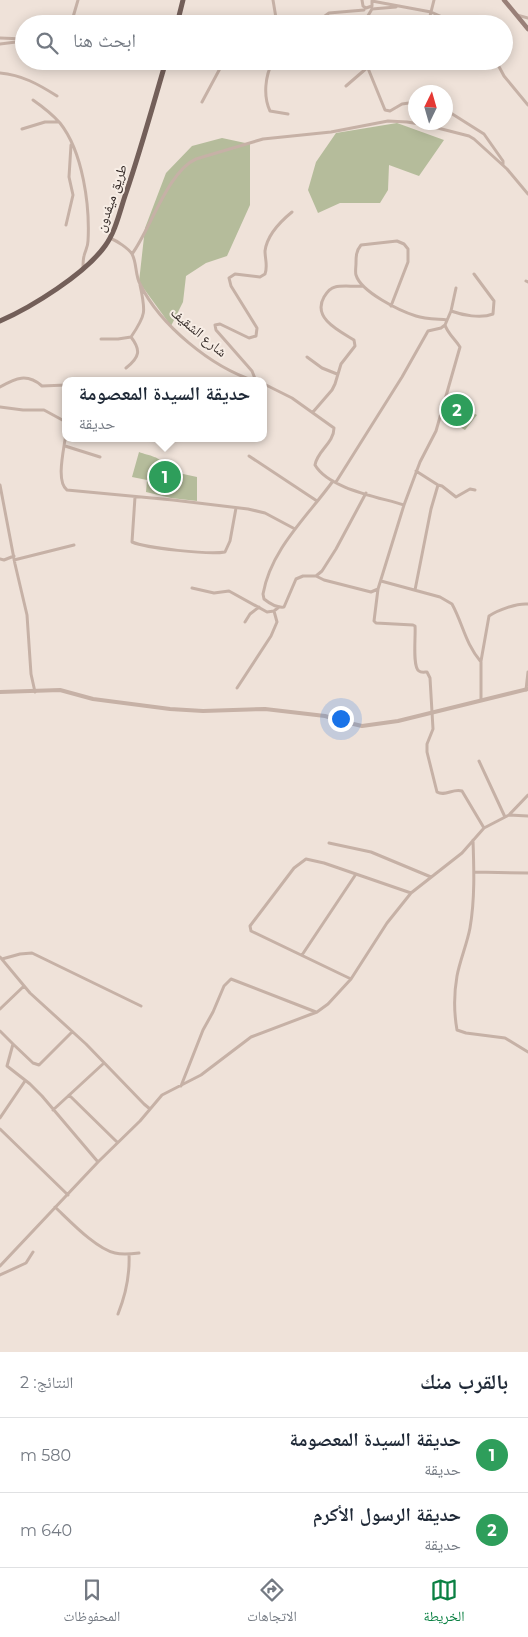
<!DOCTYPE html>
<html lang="ar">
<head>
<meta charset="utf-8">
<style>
  :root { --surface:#fff; --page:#f6f6f7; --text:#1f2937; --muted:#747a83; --line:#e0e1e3; --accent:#0b8043 }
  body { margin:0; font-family:Montserrat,"Noto Naskh Arabic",sans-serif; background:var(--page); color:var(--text); direction:rtl }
  .compass { position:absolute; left:408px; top:85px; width:45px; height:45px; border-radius:50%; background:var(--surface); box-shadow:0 2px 12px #0003; rotate:5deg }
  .you { position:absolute; left:340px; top:718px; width:18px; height:18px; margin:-12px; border:4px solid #fff; border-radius:50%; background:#1a73e8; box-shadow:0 0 0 8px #1a73e833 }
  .badge { display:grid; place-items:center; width:32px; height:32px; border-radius:50%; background:var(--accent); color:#fff; font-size:16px; font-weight:700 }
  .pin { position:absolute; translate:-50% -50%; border:2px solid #fff; box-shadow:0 1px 5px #0006 }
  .popup { position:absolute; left:62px; top:377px; width:205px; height:65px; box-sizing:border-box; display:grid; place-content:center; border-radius:10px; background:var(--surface); filter:drop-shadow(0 1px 4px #0005); font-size:16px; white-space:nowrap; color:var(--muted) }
  .popup b { font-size:19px; color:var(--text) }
  .popup::after { content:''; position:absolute; left:50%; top:100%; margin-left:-10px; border:10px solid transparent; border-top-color:var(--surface) }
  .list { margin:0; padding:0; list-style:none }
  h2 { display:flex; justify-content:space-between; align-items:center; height:65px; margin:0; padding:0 20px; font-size:21px }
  h2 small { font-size:16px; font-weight:400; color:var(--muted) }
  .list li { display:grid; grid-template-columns:32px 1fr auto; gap:15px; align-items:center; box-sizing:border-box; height:75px; padding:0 20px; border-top:1px solid var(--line) }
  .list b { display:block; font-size:19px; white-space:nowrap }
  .list p { margin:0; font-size:16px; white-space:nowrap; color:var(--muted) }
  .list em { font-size:16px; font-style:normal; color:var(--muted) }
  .icon { flex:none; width:28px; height:28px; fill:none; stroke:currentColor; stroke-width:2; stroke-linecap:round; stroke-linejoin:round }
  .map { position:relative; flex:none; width:528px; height:1352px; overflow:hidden; direction:ltr }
  .search { position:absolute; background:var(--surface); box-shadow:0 2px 12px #0003; left:15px; right:15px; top:15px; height:55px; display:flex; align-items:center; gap:12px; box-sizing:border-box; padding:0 18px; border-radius:28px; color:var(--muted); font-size:19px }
  .sheet { height:215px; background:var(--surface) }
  nav { display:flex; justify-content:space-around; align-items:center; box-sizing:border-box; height:70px; border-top:1px solid var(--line); background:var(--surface); font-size:14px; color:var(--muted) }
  nav a { display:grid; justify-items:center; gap:2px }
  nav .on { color:var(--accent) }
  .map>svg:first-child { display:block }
  .green { fill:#b5bc9b }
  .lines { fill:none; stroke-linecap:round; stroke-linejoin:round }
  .minor { stroke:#c6b1a6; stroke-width:3 }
  .tertiary { stroke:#c6b1a6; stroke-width:4 }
  .secondary { stroke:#998078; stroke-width:4.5 }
  .primary { stroke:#735f59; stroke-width:5 }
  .labels { text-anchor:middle; stroke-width:4; stroke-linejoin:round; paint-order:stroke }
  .street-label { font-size:14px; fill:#332926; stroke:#f7ede5 }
</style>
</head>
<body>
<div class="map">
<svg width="528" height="1352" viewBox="0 0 528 1352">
  <rect width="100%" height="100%" fill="#efe2d9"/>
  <path class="green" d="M 397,123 L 444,140 L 419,176 L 389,165 L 388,190 L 380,203 L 340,203 L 318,213 L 308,190 L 316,162 L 336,133 Z
    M 222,138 L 250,144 L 250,205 L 227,256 L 206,263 L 186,276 L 183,302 L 171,326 L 139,282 L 145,228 L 166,173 L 192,146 Z
    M 449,398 L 477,415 L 465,430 L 443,417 Z
    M 139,452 C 149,456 161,456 165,467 L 174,472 L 197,477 L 197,501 L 171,498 L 146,492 L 147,480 L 132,477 Z"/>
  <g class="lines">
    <path class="minor" d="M 273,0 L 277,24
      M 362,0 L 363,6 L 366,8 L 372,6 L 372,1
      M 372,1 L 431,12 L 458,24
      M 517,15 L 528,18
      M 366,19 L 372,9 L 396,7
      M 71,24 L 78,0
      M 314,24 L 329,13 L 364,10
      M 428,24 L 434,0
      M 0,38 L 24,39
      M 0,44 L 24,41
      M 273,61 C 265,76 263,96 270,111 L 288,114
      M 277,61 L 281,61
      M 312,61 C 325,62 352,69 363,61
      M 365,61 L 385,110 L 390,111 L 402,104 L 416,102
      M 426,61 L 433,64 L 450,64
      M 496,61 L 504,76 L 528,105
      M 0,73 C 22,75 38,84 57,96
      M 346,86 L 368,67
      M 33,100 C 43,107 52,114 60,123 C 83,152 90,206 88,241 C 88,247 85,251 84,256 C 83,260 83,264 83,268
      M 202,102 L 224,61
      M 446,110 L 484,134 L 503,161 L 503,165
      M 22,129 L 45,122 L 59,122
      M 66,225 L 73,195 L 69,177 L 71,145
      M 110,238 C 117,241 128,248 132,254 C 137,263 135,275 140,284 C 160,325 211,367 255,381
      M 132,254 C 150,230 168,171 196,159 L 263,139 L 331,132 L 388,121 L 407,122 L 426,125 L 469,136 L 474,139 L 507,169 L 528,194
      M 526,281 L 528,282
      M 391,306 L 408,262 L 408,249 L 404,244 L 397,241 L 361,245 C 356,251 356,257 356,263 C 356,267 355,272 356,275 C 361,292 400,311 416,316 C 425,319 437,319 447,320
      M 451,311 L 456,288
      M 445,325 L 451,311 C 462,315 481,319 493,314 L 494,301 L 474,274
      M 101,339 L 118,339 L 131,337 C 146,315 146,312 140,285
      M 307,357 L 322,368 L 337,374
      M 126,368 C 140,357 141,350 131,337
      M 256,381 L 252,371 L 216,330 L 215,325 L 220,324 L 249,338 L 256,336 L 257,328 L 231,286 L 229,278 L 235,274 L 260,277 L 265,274 C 268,266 265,259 265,251 C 267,235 281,221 292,212
      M 264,384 L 292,398 L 334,428 C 334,443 317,451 315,465 C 329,489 379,497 404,505
      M 0,387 C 16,378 27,373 42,386 L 66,385
      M 0,407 L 23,410 L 44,410 L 66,422
      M 313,412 L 332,390 L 335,384 L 341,364 L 355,346 L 354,340 C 339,331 312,318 324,297 C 327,292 330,288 335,287 C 343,285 354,287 363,286
      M 66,432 C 65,446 55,481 67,490 L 173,500 L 248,509 L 265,513 L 295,529
      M 65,446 L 100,457
      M 249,456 L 317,501
      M 416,471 L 438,485
      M 333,481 C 307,517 271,549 263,594 L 264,599 C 269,603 277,608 284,607 L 296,579 L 303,576 L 316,576 L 322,571 L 336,549 L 366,493
      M 336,482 L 402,377 L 428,331 L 441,328 L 445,325 C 448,334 455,339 460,347 L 436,431 L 420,462 L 404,505 L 378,589 L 374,621 L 376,623 L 413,625 L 415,626 C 416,635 412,667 419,671 C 421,673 425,672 427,672 L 430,678 L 433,729 L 427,744 L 427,752 L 437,792 C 445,797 453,788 462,791 L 484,828 L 509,815
      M 0,485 L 15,564 L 27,615 L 31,674 L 35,692
      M 135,497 L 132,542 C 146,548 209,555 225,552 L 230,541 L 236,508
      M 0,559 L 4,560 L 14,556
      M 14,560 L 74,545
      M 316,576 L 324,580 L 371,592 L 378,589
      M 381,581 L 440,597 L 452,604 C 463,624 465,643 481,662 L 481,700
      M 192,588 L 214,593 L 229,591 L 267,612 L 274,611 L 279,607
      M 415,590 L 431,509 L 438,485 L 442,486 L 456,497 L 470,489 L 475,490
      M 245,622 L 250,614 L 259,607
      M 481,661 L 489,616 C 498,610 517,603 528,604
      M 237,688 L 271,636 L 277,622 L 274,611
      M 526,690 L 528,672
      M 479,761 L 505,817
      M 528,795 L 509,815 L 528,816
      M 473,840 C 474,869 475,899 470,928 C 467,944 460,960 457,976 C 454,993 454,1013 457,1030 L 466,1033 L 505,1038 L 528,1052
      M 329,843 L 371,852 L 431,877
      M 474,872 L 528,873
      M 302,955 L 356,874
      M 0,957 L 30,993 L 86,1044 L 144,1104 L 150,1109
      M 2,959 L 20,954 L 32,953 L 141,1006
      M 351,979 L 251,931 L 250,926 L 294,868 L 306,859 L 324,863 L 411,893
      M 0,1009 L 24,986
      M 0,1031 L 13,1044 L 7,1066 L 30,1084 L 42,1096 L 98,1162
      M 13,1044 L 33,1063 L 39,1065 L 72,1032
      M 181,1086 L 203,1030 L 213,1012 L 224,986 L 231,979 L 316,1012
      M 69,1095 L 117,1142
      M 53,1110 L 104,1063
      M 0,1118 L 25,1081
      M 0,1129 L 68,1195
      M 55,1207 C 69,1220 96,1249 115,1253 C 123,1255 131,1254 139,1253
      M 0,1266 L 98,1162 L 140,1121 L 162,1095 L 201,1075 L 251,1037 L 317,1012 L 328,1004 L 351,979 L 387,923 L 411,893 L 462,853 L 484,828
      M 0,1275 L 26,1263 L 33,1252
      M 118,1314 C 126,1294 130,1276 129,1254"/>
    <path class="tertiary" d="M 0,692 L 60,690 L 93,699 L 170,709 L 203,711 L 265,709 L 325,716 L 345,722 L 362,726 L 398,721 L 528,689"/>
    <path class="secondary" d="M 504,0 L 528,29"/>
    <path class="primary" d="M 177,24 L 183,0
      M 0,321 C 32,307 85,274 105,246 C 116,231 120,210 126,193 C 141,149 153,105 166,61"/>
  </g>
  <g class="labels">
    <g class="street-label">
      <text transform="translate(111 198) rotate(-71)" y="5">طريق ميفدون</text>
      <text transform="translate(199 332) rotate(40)" y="5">شارع الشقيف</text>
    </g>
  </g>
</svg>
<svg class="compass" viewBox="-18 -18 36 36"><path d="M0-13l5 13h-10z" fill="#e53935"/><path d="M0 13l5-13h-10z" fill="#747a83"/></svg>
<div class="you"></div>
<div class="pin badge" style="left:165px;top:477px;background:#2e9e5b">1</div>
<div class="popup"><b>حديقة السيدة المعصومة</b>حديقة</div>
<div class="pin badge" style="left:457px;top:410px;background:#2e9e5b">2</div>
<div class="search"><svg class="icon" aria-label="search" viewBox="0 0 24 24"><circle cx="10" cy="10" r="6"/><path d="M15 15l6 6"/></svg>ابحث هنا</div>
</div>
<section class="sheet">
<h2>بالقرب منك<small>النتائج: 2</small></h2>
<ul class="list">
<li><span class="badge" style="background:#2e9e5b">1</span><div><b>حديقة السيدة المعصومة</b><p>حديقة</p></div><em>580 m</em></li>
<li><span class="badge" style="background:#2e9e5b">2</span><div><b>حديقة الرسول الأكرم</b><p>حديقة</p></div><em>640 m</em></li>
</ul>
</section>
<nav>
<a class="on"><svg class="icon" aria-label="map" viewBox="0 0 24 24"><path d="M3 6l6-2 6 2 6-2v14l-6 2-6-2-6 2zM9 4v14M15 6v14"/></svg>الخريطة</a>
<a><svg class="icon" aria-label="directions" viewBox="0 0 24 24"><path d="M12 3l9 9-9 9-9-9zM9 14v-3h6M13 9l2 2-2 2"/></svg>الاتجاهات</a>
<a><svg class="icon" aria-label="saved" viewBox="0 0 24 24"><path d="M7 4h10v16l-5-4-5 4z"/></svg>المحفوظات</a>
</nav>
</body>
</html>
